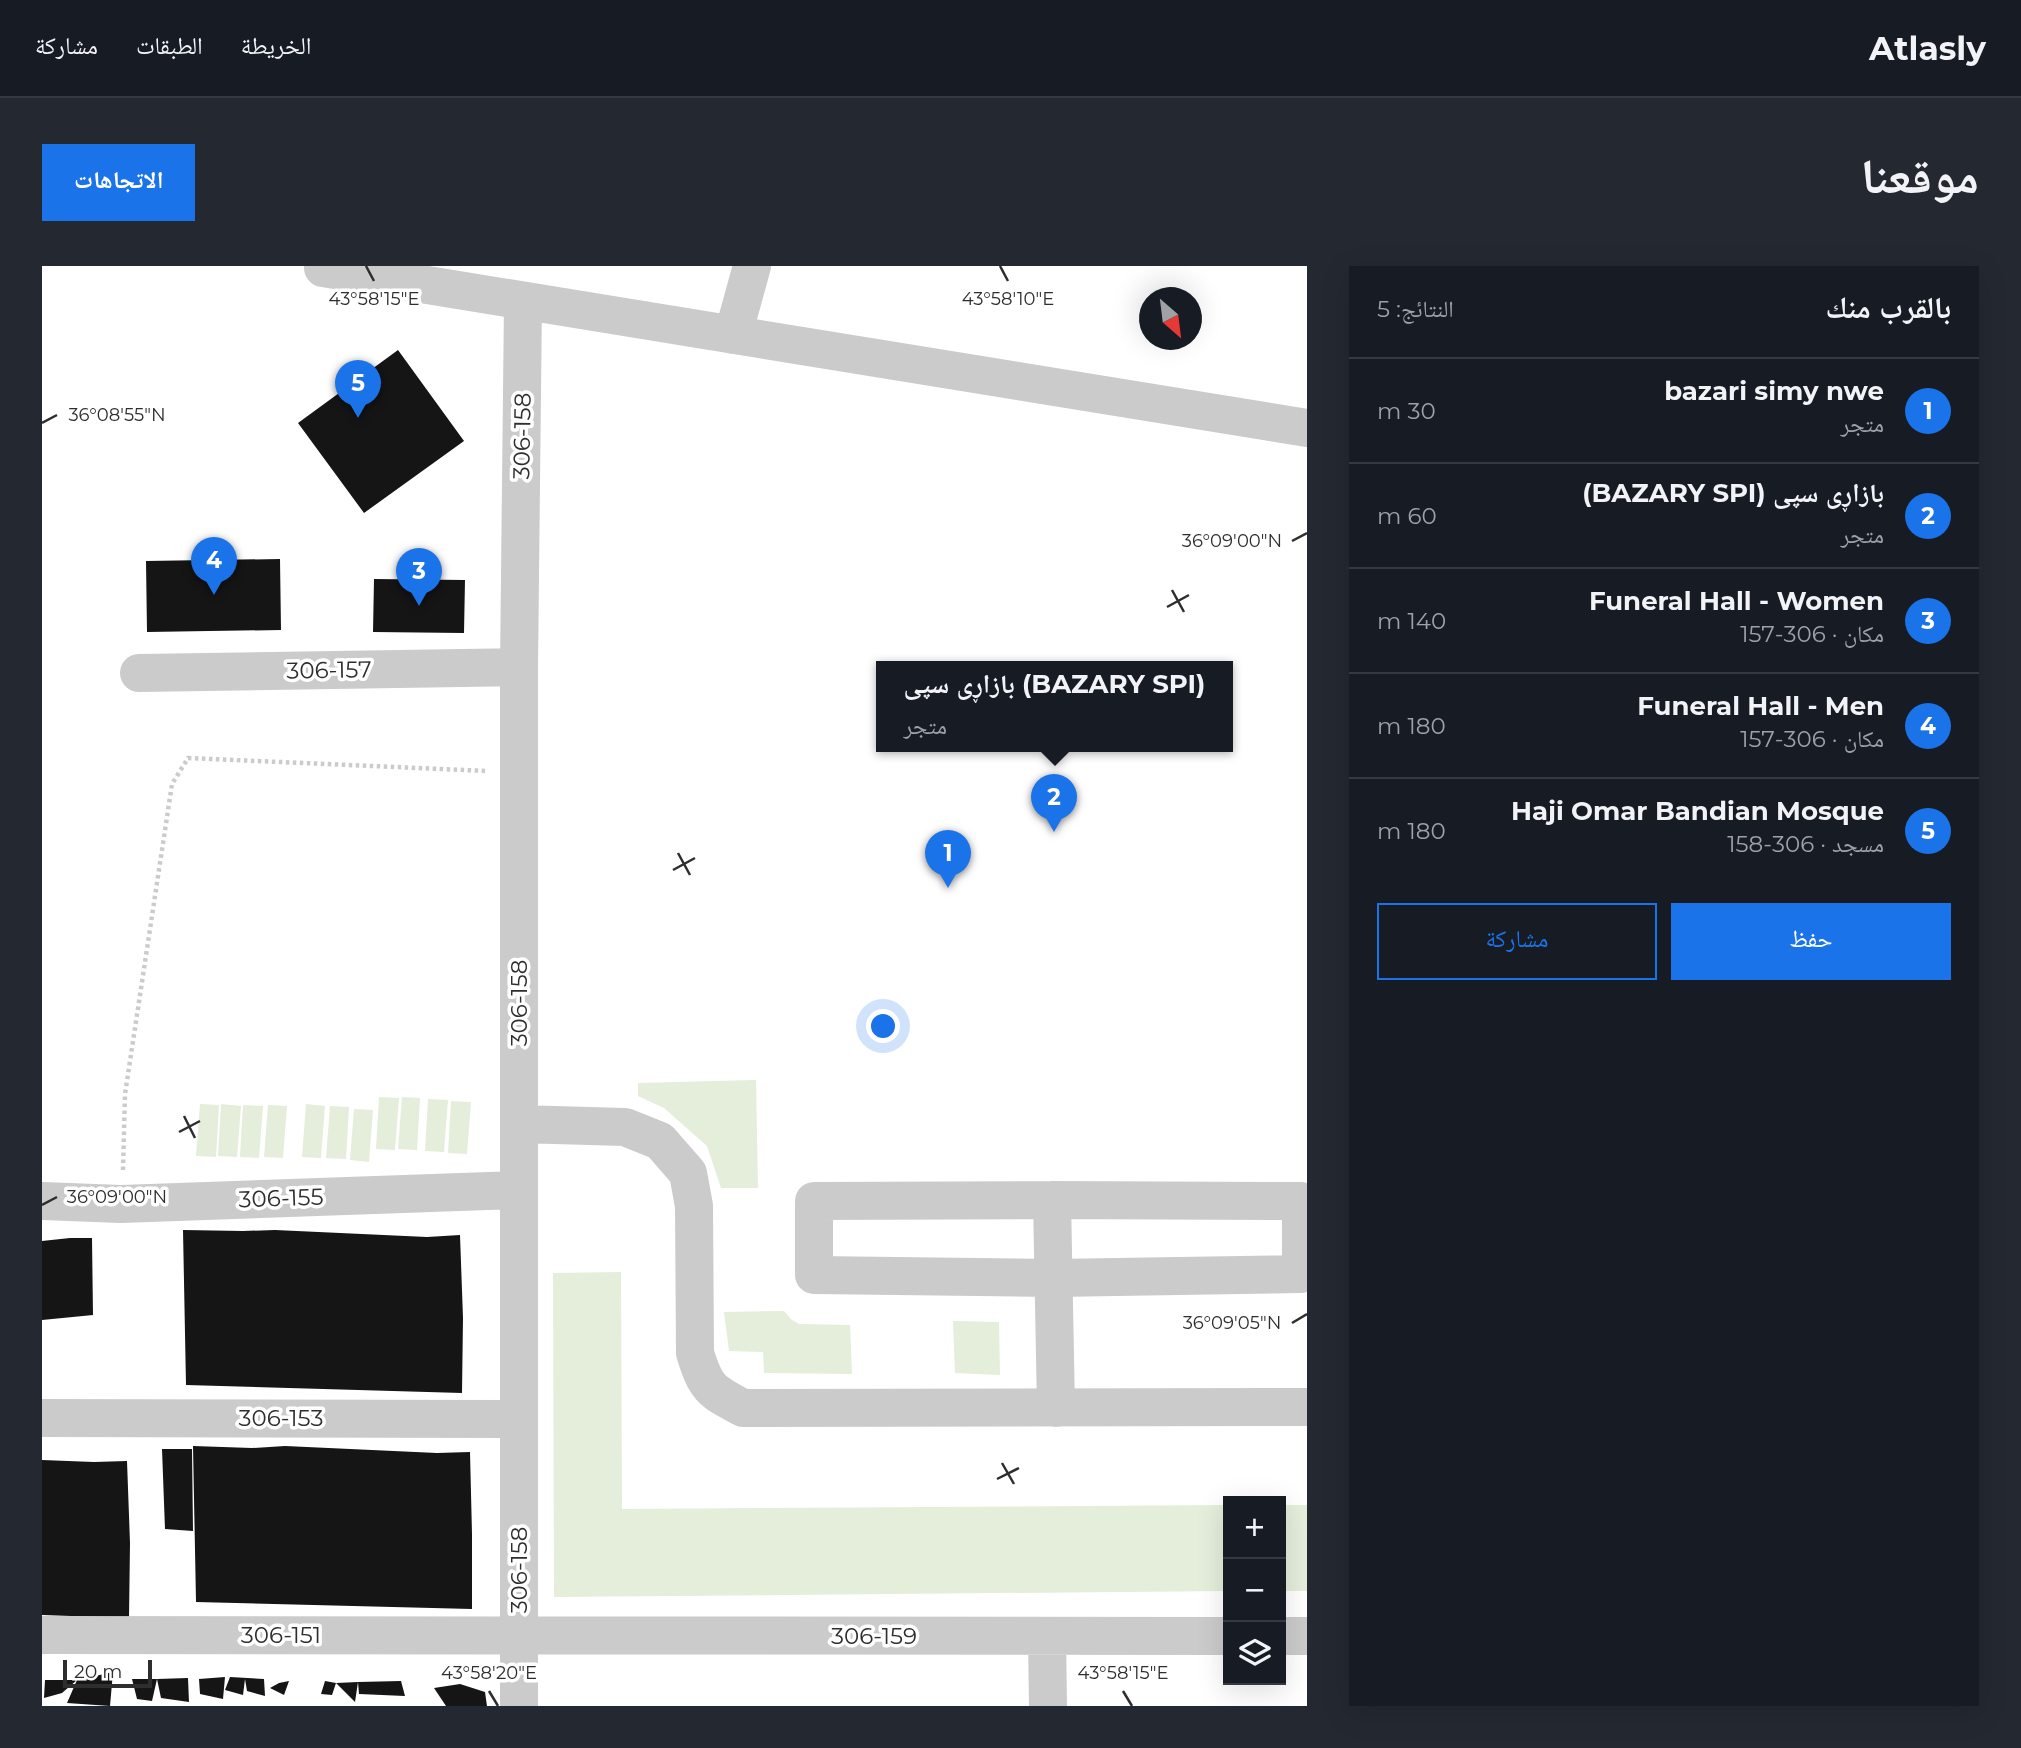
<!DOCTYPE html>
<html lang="ar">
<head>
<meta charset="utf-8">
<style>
  :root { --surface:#171b24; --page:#242831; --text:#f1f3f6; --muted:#9ea1a6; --line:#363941; --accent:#1a73e8 }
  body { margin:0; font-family:Montserrat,"Noto Naskh Arabic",sans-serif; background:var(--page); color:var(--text); direction:rtl }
  .controls { position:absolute; right:21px; bottom:21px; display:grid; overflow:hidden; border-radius:0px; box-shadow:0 7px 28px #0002 }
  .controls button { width:63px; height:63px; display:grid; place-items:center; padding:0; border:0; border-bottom:2px solid var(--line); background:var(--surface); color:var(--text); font:35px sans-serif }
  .compass { position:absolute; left:1097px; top:21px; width:63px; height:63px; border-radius:50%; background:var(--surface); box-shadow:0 7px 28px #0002; rotate:152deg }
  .scale { position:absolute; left:21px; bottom:18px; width:89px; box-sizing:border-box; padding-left:7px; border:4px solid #2e2e2e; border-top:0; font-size:19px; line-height:24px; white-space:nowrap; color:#2e2e2e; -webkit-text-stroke:5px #fff; paint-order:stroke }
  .you { position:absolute; left:842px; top:761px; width:24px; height:24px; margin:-18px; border:5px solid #fff; border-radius:50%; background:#1a73e8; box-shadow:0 0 0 10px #1a73e833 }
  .badge { display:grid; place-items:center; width:46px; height:46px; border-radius:50%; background:var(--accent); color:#fff; font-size:23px; font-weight:700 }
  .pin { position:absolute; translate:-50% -58px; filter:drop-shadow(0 2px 4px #0008) }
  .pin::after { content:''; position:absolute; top:37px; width:24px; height:21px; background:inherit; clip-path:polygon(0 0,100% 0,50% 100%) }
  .popup { position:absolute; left:834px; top:395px; width:357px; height:91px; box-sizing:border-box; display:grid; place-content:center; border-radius:0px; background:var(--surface); filter:drop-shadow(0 2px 5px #0005); font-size:23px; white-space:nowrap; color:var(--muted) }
  .popup b { font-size:26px; color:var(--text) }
  .popup::after { content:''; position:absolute; left:50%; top:100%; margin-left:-14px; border:14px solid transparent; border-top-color:var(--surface) }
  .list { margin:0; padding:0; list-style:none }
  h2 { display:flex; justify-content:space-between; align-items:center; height:91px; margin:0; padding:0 28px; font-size:30px }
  h2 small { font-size:23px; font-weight:400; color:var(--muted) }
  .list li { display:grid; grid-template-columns:46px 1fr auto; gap:21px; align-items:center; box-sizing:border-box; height:105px; padding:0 28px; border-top:2px solid var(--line) }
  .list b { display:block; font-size:26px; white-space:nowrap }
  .list p { margin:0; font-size:23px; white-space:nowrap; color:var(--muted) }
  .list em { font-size:23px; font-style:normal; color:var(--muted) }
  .actions { display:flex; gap:14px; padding:21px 28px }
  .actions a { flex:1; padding:16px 0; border:2px solid var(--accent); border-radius:0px; text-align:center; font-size:24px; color:var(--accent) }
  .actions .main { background:var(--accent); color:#fff }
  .icon { flex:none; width:38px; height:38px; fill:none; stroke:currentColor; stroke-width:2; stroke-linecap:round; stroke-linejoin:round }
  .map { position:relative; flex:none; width:1265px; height:1440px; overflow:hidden; direction:ltr; border-radius:0px }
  header { display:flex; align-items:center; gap:42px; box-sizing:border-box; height:98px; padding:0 35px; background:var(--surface); border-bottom:2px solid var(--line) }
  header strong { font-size:33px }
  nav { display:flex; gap:38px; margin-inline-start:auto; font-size:24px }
  .intro { display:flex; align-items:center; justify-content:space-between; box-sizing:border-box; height:168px; padding:0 42px }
  h1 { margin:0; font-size:49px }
  .button { padding:18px 32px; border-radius:0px; background:var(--accent); color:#fff; font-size:24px; font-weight:700 }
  main { display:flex; gap:42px; padding:0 42px }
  aside { flex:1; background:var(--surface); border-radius:0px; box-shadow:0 7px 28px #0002 }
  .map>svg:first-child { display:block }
  .green { fill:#e5eddb }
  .building { fill:#151515 }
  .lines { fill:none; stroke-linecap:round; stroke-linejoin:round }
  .path { stroke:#cbcbcb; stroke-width:4.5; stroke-dasharray:3.5 3.5; stroke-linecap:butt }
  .minor { stroke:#cbcbcb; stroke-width:38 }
  .ticks { fill:none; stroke:#2e2e2e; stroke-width:2.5 }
  .labels { text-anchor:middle; stroke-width:7; stroke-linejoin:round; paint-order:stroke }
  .street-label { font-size:23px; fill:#2e2e2e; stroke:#fff }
  .ticks-label { font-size:18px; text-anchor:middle; fill:#2e2e2e; stroke:#fff; stroke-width:7; stroke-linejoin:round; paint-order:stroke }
</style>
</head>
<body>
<header>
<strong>Atlasly</strong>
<nav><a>الخريطة</a><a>الطبقات</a><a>مشاركة</a></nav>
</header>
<div class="intro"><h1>موقعنا</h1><a class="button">الاتجاهات</a></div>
<main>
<aside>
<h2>بالقرب منك<small>النتائج: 5</small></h2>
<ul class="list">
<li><span class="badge">1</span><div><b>bazari simy nwe</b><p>متجر</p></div><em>30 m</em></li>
<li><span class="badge">2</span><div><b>بازاڕی سپی (BAZARY SPI)</b><p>متجر</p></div><em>60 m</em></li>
<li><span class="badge">3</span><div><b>Funeral Hall - Women</b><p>مكان · 306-157</p></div><em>140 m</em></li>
<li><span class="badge">4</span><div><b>Funeral Hall - Men</b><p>مكان · 306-157</p></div><em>180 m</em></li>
<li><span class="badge">5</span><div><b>Haji Omar Bandian Mosque</b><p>مسجد · 306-158</p></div><em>180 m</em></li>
</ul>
<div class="actions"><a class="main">حفظ</a><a>مشاركة</a></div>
</aside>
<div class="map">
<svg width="1265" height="1440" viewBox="0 0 1265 1440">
  <rect width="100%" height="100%" fill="#fff"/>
  <path class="green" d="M 714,814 L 716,922 L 679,922 L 665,880 L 622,842 L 596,830 L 596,817 Z
    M 337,831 L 357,832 L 353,884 L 334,883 Z
    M 360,831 L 378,832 L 375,884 L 356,883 Z
    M 386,833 L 406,834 L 402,886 L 383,885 Z
    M 409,835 L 429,836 L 425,888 L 406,887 Z
    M 158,838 L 177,839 L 174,891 L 154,890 Z
    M 179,838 L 199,840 L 195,891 L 176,890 Z
    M 264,838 L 283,840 L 279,892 L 260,891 Z
    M 201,839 L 221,840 L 217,892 L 198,891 Z
    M 226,839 L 245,840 L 241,892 L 222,891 Z
    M 288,840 L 307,841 L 304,893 L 284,892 Z
    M 312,843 L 331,844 L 327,896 L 308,894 Z
    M 579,1006 L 580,1243 L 1186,1239 L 1186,1325 L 512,1331 L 511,1007 Z
    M 742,1045 L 750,1054 L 757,1058 L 808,1059 L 810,1108 L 722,1107 L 721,1086 L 687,1085 L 682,1046 Z
    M 911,1055 L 957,1056 L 958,1109 L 913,1107 Z
    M 1239,1239 L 1265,1239 L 1265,1325 L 1239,1325 Z"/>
  <path class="building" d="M 356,84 L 422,175 L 322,247 L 256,157 Z
    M 238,293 L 239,364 L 105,366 L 104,295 Z
    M 332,313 L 423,314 L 422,367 L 331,366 Z
    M 141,964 L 201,965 L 233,964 L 385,971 L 418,969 L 421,1052 L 420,1127 L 144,1119 Z
    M 28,972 L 50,972 L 51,1049 L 0,1054 L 0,975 Z
    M 151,1180 L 210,1182 L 243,1180 L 395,1187 L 428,1186 L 430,1268 L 430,1343 L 154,1336 Z
    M 120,1183 L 150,1183 L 151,1265 L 123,1263 Z
    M 0,1194 L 52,1196 L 85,1195 L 88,1277 L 87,1352 L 0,1349 Z
    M 71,1406 L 68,1440 L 25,1437 L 35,1414 L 20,1427 L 2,1432 L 3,1414 L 35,1414 Z
    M 183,1411 L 181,1433 L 158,1428 L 157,1413 Z
    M 188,1411 L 222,1413 L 223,1430 L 205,1425 L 203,1413 L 201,1429 L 183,1424 Z
    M 146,1412 L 147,1436 L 119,1432 L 115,1413 Z
    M 90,1413 L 115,1413 L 110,1435 L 95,1433 Z
    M 247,1415 L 242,1429 L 228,1422 L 237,1417 Z
    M 283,1415 L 294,1417 L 290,1429 L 279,1428 Z
    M 359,1415 L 363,1430 L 317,1428 L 316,1416 Z
    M 316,1416 L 313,1436 L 294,1417 Z
    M 418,1418 L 443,1426 L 445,1440 L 404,1440 L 392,1422 Z"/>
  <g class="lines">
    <path class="path" d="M 81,904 L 83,828 L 130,518 L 146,492 L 445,505"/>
    <path class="minor" d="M 281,2 L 1265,162
      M 691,69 L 710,0
      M 97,407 L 477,401
      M 477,858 L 583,861 L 618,875 L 646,907 L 652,940 L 653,1087 C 664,1123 669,1125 701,1142 L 1265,1141
      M 1010,934 L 1259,935 L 1259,1008 L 1012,1012 L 772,1009 L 772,935 Z
      M 1010,934 L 1014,1142
      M 0,935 L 79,938 L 477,924
      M 0,1152 L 477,1153
      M 0,1369 L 1186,1370
      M 1005,1370 L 1006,1440
      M 1239,1370 L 1265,1370
      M 477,1440 L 477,401 L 481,35"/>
  </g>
  <path class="ticks" d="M 324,0 L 332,15M 958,0 L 966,15M 0,157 L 15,149M 1250,275 L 1265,267M 1130,324 L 1142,346M 1125,341 L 1147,329M 636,587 L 648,609M 631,604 L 653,592M 142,850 L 153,872M 137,866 L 158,855M 0,939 L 15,931M 1250,1057 L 1265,1048M 960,1197 L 972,1218M 955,1213 L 977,1202M 447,1425 L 456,1440M 1081,1425 L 1090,1440"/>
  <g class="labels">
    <g class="street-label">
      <text transform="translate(480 170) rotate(-89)" y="8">306-158</text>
      <text transform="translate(287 404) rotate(-1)" y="8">306-157</text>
      <text transform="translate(477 737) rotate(-90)" y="8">306-158</text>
      <text transform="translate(239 932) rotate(-2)" y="8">306-155</text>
      <text x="239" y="1160">306-153</text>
      <text transform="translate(477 1304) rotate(-90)" y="8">306-158</text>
      <text x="239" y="1377">306-151</text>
      <text x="832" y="1378">306-159</text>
    </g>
  </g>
  <g class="ticks-label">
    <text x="332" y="39">43°58'15"E</text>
    <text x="966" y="39">43°58'10"E</text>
    <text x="75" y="155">36°08'55"N</text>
    <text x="1190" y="281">36°09'00"N</text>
    <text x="75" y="937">36°09'00"N</text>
    <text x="1190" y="1063">36°09'05"N</text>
    <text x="447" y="1413">43°58'20"E</text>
    <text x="1081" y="1413">43°58'15"E</text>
  </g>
</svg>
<div class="controls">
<button>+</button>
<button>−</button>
<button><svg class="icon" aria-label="layers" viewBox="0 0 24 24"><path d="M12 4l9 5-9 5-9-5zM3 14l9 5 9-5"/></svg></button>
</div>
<svg class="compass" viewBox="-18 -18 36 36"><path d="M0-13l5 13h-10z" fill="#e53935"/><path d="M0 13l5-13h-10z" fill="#9ea1a6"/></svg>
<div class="scale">20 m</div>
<div class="you"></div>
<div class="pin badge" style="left:906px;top:622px">1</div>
<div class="pin badge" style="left:1012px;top:566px">2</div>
<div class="popup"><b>بازاڕی سپی (BAZARY SPI)</b>متجر</div>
<div class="pin badge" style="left:377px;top:340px">3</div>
<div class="pin badge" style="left:172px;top:329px">4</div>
<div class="pin badge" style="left:316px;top:152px">5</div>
</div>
</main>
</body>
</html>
